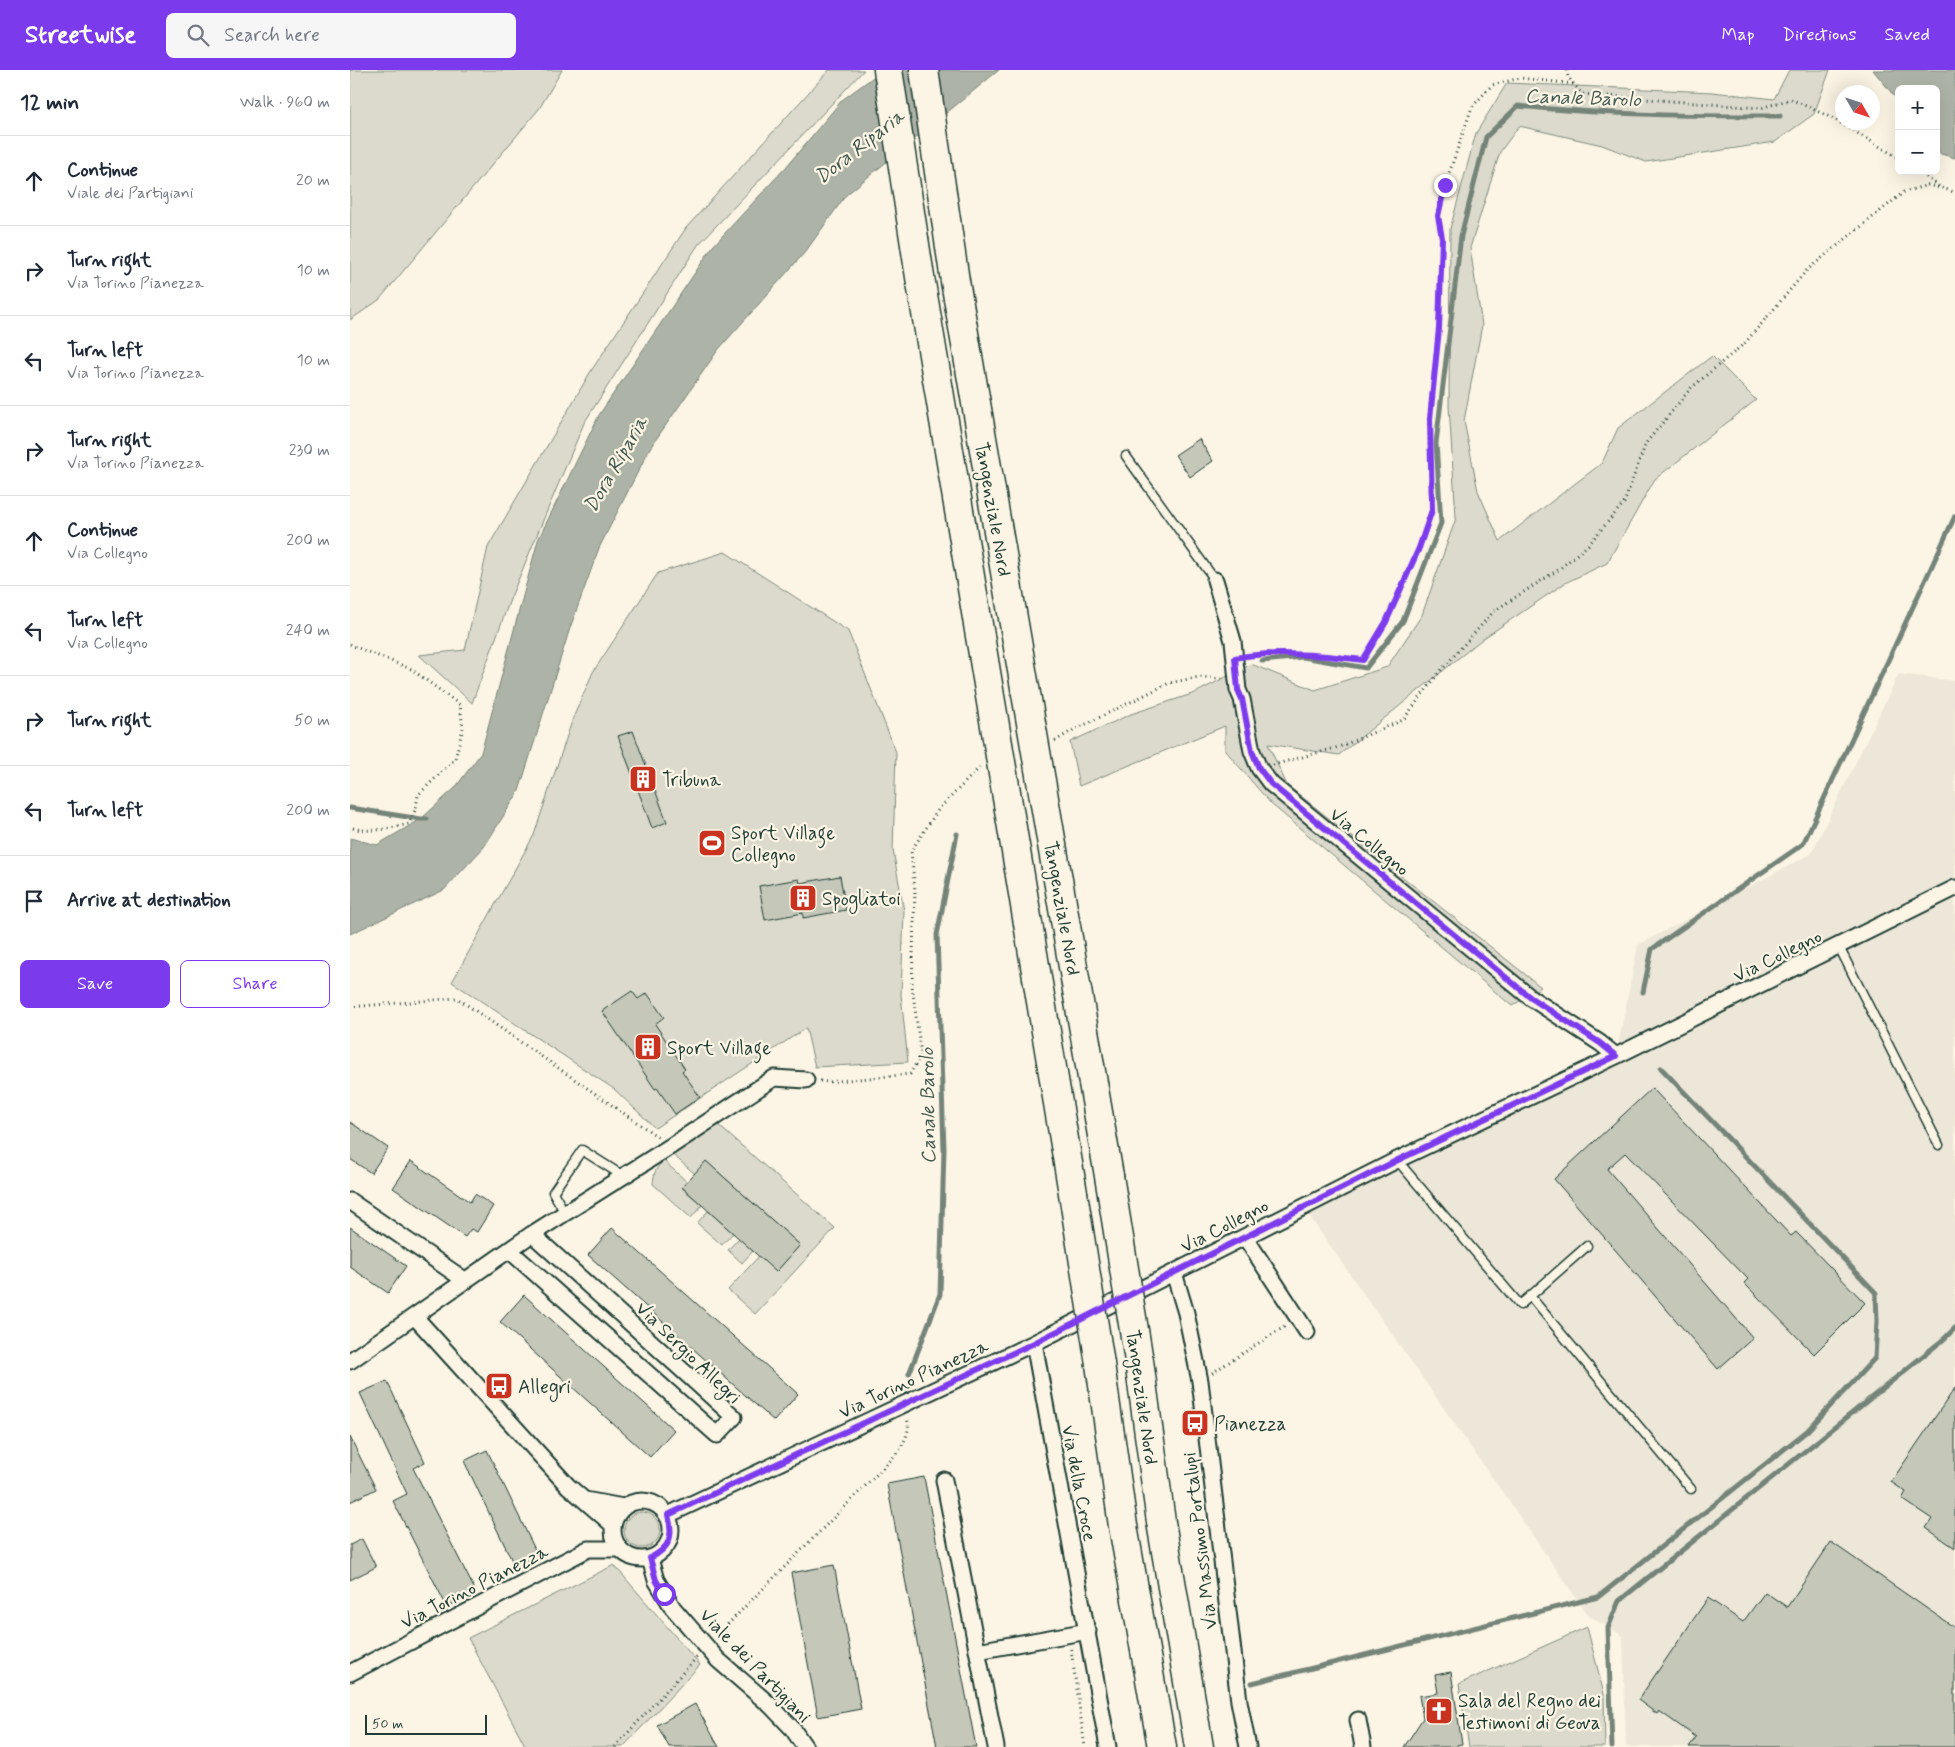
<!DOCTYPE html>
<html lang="en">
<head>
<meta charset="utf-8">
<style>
  :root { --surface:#fff; --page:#f6f6f7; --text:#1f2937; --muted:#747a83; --line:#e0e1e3; --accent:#7c3aed }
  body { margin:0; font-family:Mynerve,sans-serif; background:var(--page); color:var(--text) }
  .controls { position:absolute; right:15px; top:15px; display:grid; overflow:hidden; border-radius:8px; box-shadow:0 5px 20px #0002 }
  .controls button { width:45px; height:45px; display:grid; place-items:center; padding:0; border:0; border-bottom:1px solid var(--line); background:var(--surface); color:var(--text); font:25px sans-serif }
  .compass { position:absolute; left:1485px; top:15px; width:45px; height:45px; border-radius:50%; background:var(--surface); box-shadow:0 5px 20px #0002; rotate:129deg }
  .scale { position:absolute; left:15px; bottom:12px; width:122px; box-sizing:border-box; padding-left:5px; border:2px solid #1f3d34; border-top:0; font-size:14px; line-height:18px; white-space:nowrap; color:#1f3d34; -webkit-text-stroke:4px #fcf5e5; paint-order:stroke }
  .stop { position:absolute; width:15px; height:15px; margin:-11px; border:4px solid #7c3aed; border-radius:50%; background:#fff }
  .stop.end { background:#7c3aed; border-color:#fff; box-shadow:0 1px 5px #0008 }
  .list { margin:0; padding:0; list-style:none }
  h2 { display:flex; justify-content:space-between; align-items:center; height:65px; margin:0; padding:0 20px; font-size:21px }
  h2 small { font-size:16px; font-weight:400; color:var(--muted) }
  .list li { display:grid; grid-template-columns:32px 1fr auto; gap:15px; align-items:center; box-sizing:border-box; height:90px; padding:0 20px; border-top:1px solid var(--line) }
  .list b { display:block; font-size:19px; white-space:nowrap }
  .list p { margin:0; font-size:16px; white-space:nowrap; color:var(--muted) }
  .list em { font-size:16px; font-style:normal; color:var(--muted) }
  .actions { display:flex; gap:10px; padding:15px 20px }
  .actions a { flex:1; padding:11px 0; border:1px solid var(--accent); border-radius:8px; text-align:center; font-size:18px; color:var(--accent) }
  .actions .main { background:var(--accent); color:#fff }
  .icon { flex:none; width:28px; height:28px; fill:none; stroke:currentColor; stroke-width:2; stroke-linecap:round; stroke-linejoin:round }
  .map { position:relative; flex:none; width:1605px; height:1677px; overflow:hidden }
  header { display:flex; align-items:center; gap:30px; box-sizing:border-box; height:70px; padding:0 25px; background:var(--accent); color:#fff }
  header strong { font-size:24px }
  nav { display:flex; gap:28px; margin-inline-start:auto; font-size:18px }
  .search { width:350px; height:45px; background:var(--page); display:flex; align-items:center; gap:12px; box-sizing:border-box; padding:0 18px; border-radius:8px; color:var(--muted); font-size:19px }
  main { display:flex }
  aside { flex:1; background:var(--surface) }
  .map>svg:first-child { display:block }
  .built { fill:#ece7d8 }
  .green { fill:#dcdacc; stroke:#7e8c80 }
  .water { fill:#aeb3a7; stroke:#758479 }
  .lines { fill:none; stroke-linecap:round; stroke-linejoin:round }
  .stream { stroke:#758479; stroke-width:5 }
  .building { fill:#c5c7b9; stroke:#1f3d34 }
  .lane-casing { stroke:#1f3d34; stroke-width:11 }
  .street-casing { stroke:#1f3d34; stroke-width:19 }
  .highway-casing { stroke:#1f3d34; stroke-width:31 }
  .path { stroke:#1f3d34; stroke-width:3; stroke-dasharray:1 4; stroke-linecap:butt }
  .lane { stroke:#fcf5e5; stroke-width:8 }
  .street { stroke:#fcf5e5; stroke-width:15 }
  .highway { stroke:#fcf5e5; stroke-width:28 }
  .highway-bridge-casing { stroke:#1f3d34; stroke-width:31; stroke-linecap:butt }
  .highway-bridge { stroke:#fcf5e5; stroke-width:28 }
  .route { stroke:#7c3aed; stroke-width:6 }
  .labels { text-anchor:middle; stroke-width:4.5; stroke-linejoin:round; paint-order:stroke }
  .street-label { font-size:19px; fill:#1f3d34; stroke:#fcf5e5 }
  .poi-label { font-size:19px; fill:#1f3d34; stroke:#fcf5e5; text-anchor:start }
  .water-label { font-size:20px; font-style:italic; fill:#435a51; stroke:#fcf5e5 }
</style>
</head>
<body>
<header>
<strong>Streetwise</strong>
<div class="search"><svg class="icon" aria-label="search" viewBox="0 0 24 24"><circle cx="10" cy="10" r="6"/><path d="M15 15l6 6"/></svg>Search here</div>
<nav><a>Map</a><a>Directions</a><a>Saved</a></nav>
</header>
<main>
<aside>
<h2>12 min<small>Walk · 960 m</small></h2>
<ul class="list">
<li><svg class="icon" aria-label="ahead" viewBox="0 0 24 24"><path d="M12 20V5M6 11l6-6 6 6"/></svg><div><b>Continue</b><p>Viale dei Partigiani</p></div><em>20 m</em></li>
<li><svg class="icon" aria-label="right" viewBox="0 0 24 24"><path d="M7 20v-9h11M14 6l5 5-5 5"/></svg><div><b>Turn right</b><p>Via Torino Pianezza</p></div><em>10 m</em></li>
<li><svg class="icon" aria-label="left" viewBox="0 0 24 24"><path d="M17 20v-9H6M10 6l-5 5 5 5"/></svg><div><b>Turn left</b><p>Via Torino Pianezza</p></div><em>10 m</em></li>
<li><svg class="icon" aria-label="right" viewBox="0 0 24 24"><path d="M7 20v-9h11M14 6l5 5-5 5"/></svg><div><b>Turn right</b><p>Via Torino Pianezza</p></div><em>230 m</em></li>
<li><svg class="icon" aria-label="ahead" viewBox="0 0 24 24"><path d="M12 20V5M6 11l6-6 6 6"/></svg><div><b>Continue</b><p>Via Collegno</p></div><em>200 m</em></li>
<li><svg class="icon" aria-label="left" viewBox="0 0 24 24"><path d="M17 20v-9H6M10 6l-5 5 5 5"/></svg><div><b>Turn left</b><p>Via Collegno</p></div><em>240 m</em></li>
<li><svg class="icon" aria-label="right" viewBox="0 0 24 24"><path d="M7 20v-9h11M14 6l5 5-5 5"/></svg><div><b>Turn right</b></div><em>50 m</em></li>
<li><svg class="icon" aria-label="left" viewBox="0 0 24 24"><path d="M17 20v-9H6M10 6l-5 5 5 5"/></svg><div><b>Turn left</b></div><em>200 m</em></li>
<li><svg class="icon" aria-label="arrive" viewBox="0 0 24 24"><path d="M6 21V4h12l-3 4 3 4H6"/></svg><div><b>Arrive at destination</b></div></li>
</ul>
<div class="actions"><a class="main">Save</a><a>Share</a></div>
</aside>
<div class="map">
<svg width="1605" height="1677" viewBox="0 0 1605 1677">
  <rect width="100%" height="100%" fill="#fcf5e5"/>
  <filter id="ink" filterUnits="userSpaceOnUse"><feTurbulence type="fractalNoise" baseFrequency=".02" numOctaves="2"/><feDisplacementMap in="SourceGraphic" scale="10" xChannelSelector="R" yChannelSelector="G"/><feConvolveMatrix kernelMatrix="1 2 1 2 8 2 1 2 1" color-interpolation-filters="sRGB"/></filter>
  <g filter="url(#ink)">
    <path class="built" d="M 1549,604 L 1605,611 L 1605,1677 L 1276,1677 L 1273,1566 L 1239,1546 L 953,1137 L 1266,986 L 1288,875 L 1461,784 Z"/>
    <path class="green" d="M 0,0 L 212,0 L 189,39 L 29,230 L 0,250 Z
      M 479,0 L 514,0 L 348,175 L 234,353 L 161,527 L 122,633 L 69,585 L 115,580 L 138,477 L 241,301 L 336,158 Z
      M 1439,0 L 1480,0 L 1464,44 L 1425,72 L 1296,92 L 1252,75 L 1169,56 L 1150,82 L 1120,178 L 1132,255 L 1114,351 L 1128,421 L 1150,471 L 1252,393 L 1268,358 L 1362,286 L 1406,330 L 1305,409 L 1257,493 L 1215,513 L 1131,570 L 989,685 L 918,674 L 937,715 L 1191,917 L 1162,936 L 921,734 L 875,680 L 875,656 L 729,716 L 720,672 L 781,644 L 845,623 L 901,594 L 965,620 L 1037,597 L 1072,545 L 1106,448 L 1099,336 L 1100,159 L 1126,63 L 1157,13 L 1362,22 L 1424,29 Z
      M 375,482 L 498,561 L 546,682 L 543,780 L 554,841 L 551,925 L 558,992 L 465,997 L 456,958 L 305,1058 L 264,1019 L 102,912 L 184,765 L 223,648 L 243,602 L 308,503 Z
      M 367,1054 L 485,1158 L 405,1244 L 378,1220 L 409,1186 L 426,1202 L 450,1175 L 356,1091 L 345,1104 L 323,1085 Z
      M 314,1091 L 337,1112 L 332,1118 L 352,1135 L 341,1148 L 303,1114 C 304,1104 305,1097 314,1091 Z
      M 358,1141 L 383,1163 L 372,1175 L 347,1153 Z
      M 389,1168 L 403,1181 L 392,1193 L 378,1180 Z
      M274 1460a18 18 0 1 1 36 0a18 18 0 1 1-36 0Z
      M 264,1495 L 350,1595 L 273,1677 L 176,1677 L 118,1568 Z
      M 1237,1557 L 1254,1624 L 1255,1677 L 1119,1677 L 1109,1614 Z"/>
    <path class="water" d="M 533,0 L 649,0 L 496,125 L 456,181 L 368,280 L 300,378 L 249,478 L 220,558 L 169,721 L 134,777 L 94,820 L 0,864 L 0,768 L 27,775 L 71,749 L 105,718 L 131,683 L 188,470 L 249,345 L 363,176 L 436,97 L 492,30 Z
      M 1523,0 L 1605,0 L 1605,88 L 1591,84 L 1586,78 L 1586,19 L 1549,19 L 1549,32 Z"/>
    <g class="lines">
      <path class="stream" d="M 912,591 L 953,587 L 1016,598 L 1053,551 L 1091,453 L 1086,373 L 1111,166 L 1136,67 L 1168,36 C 1256,45 1342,46 1430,46
        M 0,738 L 71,749 L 77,749
        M 1293,922 L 1302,879 L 1453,774 L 1605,446
        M 559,1304 L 590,1224 L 594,1079 L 587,865 L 607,764
        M 902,1613 L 1248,1527 L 1457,1361 L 1525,1288 L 1527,1251 L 1526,1223 L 1311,998
        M 1262,1677 L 1258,1558 L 1269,1531 L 1594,1269 L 1605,1258"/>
    </g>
    <path class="building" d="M 849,369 L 863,391 L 840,407 L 825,385 Z
      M 283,661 L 317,752 L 302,758 L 268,666 Z
      M 490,806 L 496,840 L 453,848 L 453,843 L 415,850 L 409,816 L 449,809 L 450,813 Z
      M 282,921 L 288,929 L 297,923 L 312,945 L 314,947 L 305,954 L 335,999 L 332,1001 L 350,1027 L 325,1044 L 307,1018 L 305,1019 L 252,941 Z
      M 1302,1018 L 1441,1166 L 1446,1162 L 1515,1233 L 1464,1284 L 1394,1213 L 1398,1209 L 1275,1083 L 1257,1099 L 1403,1268 L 1368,1299 L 1204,1109 Z
      M 0,1052 L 38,1078 L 21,1103 L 0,1089 Z
      M 61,1091 L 120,1132 L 125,1124 L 143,1136 L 127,1162 L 121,1159 L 115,1167 L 43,1118 Z
      M 356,1091 L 450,1175 L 426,1202 L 332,1117 Z
      M 0,1157 L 56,1196 L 38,1223 L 0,1197 Z
      M 262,1158 L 448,1324 L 424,1351 L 238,1185 Z
      M 174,1225 L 324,1360 L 300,1387 L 150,1252 Z
      M 37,1311 L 75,1392 L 63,1398 L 126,1522 L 97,1537 L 43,1431 L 57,1424 L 10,1323 Z
      M 1605,1318 L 1605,1478 L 1576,1458 L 1582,1449 L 1552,1429 L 1556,1422 L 1541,1412 Z
      M 0,1367 L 26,1419 L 0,1432 Z
      M 137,1380 L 190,1490 L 167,1501 L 114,1391 Z
      M 574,1407 L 626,1677 L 587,1677 L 537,1414 Z
      M 12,1469 L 26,1497 L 0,1510 L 0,1475 Z
      M 1481,1472 L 1605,1558 L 1605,1677 L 1339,1677 L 1346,1667 L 1309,1641 L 1307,1644 L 1288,1630 L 1358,1528 L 1393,1552 L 1415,1522 L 1437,1537 Z
      M 484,1495 L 511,1639 L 468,1647 L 441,1503 Z
      M 1101,1602 L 1112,1674 L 1107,1675 L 1107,1677 L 1054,1677 L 1073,1648 L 1069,1626 L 1088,1623 L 1085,1605 Z
      M 345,1634 L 369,1677 L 319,1677 L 307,1655 Z"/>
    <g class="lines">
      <defs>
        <path id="lane" d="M 776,386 L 865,510
          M 1489,877 L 1589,1075
          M 1047,1090 L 1170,1235 L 1237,1176
          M 215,1143 L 203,1122 L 232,1080 L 273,1106
          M 1180,1226 L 1341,1419"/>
        <path id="street" d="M 865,510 L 883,571 L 888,620 L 892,629 L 902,681 L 909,698 L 921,714 L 1181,928 L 1250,973 L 1266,986
          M 0,1131 L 116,1211
          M 895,1167 L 957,1262
          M 159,1180 L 367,1365 L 384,1347 L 182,1164
          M 824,1203 L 836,1243 L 850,1311 L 889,1631 L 898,1677
          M 65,1247 L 218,1416 L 263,1455
          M 684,1273 L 758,1677
          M 0,1291 L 182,1164 L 321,1076 L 424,1008 L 456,1010
          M 594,1410 L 646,1677
          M 235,1430 L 273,1437
          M263 1460a29 29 0 1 1 58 0a29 29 0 1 1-58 0Z
          M 318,1445 L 684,1273 L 1047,1090 L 1266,986 L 1605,818
          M 300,1489 L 306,1510 L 323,1538 L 368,1590 L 420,1635 L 442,1658 L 455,1677
          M 627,1581 L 738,1561
          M 0,1603 L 238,1479 L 269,1479
          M 1008,1650 L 1013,1677"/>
        <path id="highway" d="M 538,0 L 570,207 L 723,1123
          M 574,0 L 605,211 L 759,1106
          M 789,1291 L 811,1452 L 849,1677
          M 750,1294 L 773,1456 L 812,1677"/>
      </defs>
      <use href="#lane" class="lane-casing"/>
      <use href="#street" class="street-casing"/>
      <use href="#highway" class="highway-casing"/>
      <path class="path" d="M 1217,0 L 1218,7 L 1232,24 L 1411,38 L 1441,29 L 1482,48 L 1549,88
        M 1568,101 L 1590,117
        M 0,574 L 3,576 L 61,599 L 110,635 L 113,658 L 105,689 L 68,725 L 66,738 L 59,754 C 40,758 18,764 0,757
        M 899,585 L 979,586 L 1013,590 L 1036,552 L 1069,478 L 1082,440 L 1079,349 L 1089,258 L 1092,168 L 1088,146 L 1095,115 L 1122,37 L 1142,15 L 1170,8 L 1224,14
        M 705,671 L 720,662 L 819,613 L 849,607 L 872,609
        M 923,695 L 989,677 L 1053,650 L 1088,604 L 1144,541 L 1208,500 L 1238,475 L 1274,433 L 1296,373 L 1341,318 L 1395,273 L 1457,200 L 1554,122 L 1578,115 L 1599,120 L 1605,123
        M 0,937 L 107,928 L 308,1067
        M 470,1011 L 478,1012 L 560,1004 L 571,985 L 562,915 L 565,821 L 561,781 L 588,740 L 631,696
        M 862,1303 L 937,1255
        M 367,1565 L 542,1389 C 551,1378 562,1363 557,1348
        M 721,1579 L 735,1677
        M 265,1677 L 348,1586"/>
      <use href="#lane" class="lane"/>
      <use href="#street" class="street"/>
      <use href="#highway" class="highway"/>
      <defs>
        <path id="highway-bridge" d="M 759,1106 L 789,1291
          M 723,1123 L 750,1294"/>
      </defs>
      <use href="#highway-bridge" class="highway-bridge-casing"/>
      <use href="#highway-bridge" class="highway-bridge"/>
    </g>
  </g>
  <g class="lines" filter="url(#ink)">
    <path class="route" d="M 314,1524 L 306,1510 L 300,1488 C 320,1478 324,1467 318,1445 L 684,1273 L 1048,1090 L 1266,986 L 1250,973 L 1181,928 L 921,714 L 909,698 L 902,681 L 892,629 L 888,620 L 885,588 C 923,580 974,585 1013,590 L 1036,552 L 1069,478 L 1082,440 L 1080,349 L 1089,258 L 1092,168 L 1088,146 L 1095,115"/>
  </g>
  <defs>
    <symbol id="building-square" viewBox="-11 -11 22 22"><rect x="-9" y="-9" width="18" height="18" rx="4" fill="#c8321e" stroke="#fcf5e5"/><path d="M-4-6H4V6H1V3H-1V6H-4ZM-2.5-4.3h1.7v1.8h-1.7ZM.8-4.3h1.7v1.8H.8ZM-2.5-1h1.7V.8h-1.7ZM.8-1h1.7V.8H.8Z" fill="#fff"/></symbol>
    <symbol id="stadium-square" viewBox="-11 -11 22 22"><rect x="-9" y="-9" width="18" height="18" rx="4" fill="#c8321e" stroke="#fcf5e5"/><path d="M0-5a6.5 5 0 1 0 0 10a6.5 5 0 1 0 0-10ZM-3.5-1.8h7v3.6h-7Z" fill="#fff"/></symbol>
    <symbol id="bus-square" viewBox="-11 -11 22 22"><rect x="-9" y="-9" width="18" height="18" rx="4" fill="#c8321e" stroke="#fcf5e5"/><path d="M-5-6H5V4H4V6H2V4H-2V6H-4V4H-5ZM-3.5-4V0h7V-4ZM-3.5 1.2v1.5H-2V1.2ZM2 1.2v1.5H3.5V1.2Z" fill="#fff"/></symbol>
    <symbol id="church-square" viewBox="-11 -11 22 22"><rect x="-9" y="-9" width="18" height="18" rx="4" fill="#c8321e" stroke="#fcf5e5"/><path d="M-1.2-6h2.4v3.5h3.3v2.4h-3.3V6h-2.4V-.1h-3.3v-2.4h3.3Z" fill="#fff"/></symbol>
  </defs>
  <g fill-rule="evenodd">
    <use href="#building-square" x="277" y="693" width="32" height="32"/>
    <use href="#stadium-square" x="346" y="757" width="32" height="32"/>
    <use href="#building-square" x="437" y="812" width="32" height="32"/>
    <use href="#building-square" x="282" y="961" width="32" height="32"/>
    <use href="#bus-square" x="133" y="1300" width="32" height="32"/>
    <use href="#bus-square" x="829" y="1337" width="32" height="32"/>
    <use href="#church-square" x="1073" y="1625" width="32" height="32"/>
  </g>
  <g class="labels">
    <g class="street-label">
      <text transform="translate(644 439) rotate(80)" y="7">Tangenziale Nord</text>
      <text transform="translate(1020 771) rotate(39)" y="7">Via Collegno</text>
      <text transform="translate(713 838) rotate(80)" y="7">Tangenziale Nord</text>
      <text transform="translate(1427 885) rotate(-26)" y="7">Via Collegno</text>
      <text transform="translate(874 1155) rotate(-27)" y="7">Via Collegno</text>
      <text transform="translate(339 1282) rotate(44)" y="7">Via Sergio Allegri</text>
      <text transform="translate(563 1308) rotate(-25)" y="7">Via Torino Pianezza</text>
      <text transform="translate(793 1327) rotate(82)" y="7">Tangenziale Nord</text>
      <text transform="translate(730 1413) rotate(79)" y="7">Via della Croce</text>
      <text transform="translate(849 1471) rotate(-97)" y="7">Via Massimo Portalupi</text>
      <text transform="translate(124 1516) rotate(-27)" y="7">Via Torino Pianezza</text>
      <text transform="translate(406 1595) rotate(46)" y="7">Viale dei Partigiani</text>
    </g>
    <g class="poi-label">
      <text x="312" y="716">Tribuna</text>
      <text x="381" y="769">Sport Village<tspan x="381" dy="22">Collegno</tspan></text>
      <text x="472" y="835">Spogliatoi</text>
      <text x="317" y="984">Sport Village</text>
      <text x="168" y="1323">Allegri</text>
      <text x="864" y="1360">Pianezza</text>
      <text x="1108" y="1637">Sala del Regno dei<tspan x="1108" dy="22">Testimoni di Geova</tspan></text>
    </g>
    <g class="water-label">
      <text transform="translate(1233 27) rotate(2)" y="7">Canale Barolo</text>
      <text transform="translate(509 76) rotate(-38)" y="7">Dora Riparia</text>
      <text transform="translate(265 394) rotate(-60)" y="7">Dora Riparia</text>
      <text transform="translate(577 1036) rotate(-91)" y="7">Canale Barolo</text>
    </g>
  </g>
</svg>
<div class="controls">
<button>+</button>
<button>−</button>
</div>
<svg class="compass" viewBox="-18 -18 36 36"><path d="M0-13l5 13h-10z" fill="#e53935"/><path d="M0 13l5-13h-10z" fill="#747a83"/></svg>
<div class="scale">50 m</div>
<div class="stop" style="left:314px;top:1524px"></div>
<div class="stop end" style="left:1095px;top:115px"></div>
</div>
</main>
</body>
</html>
